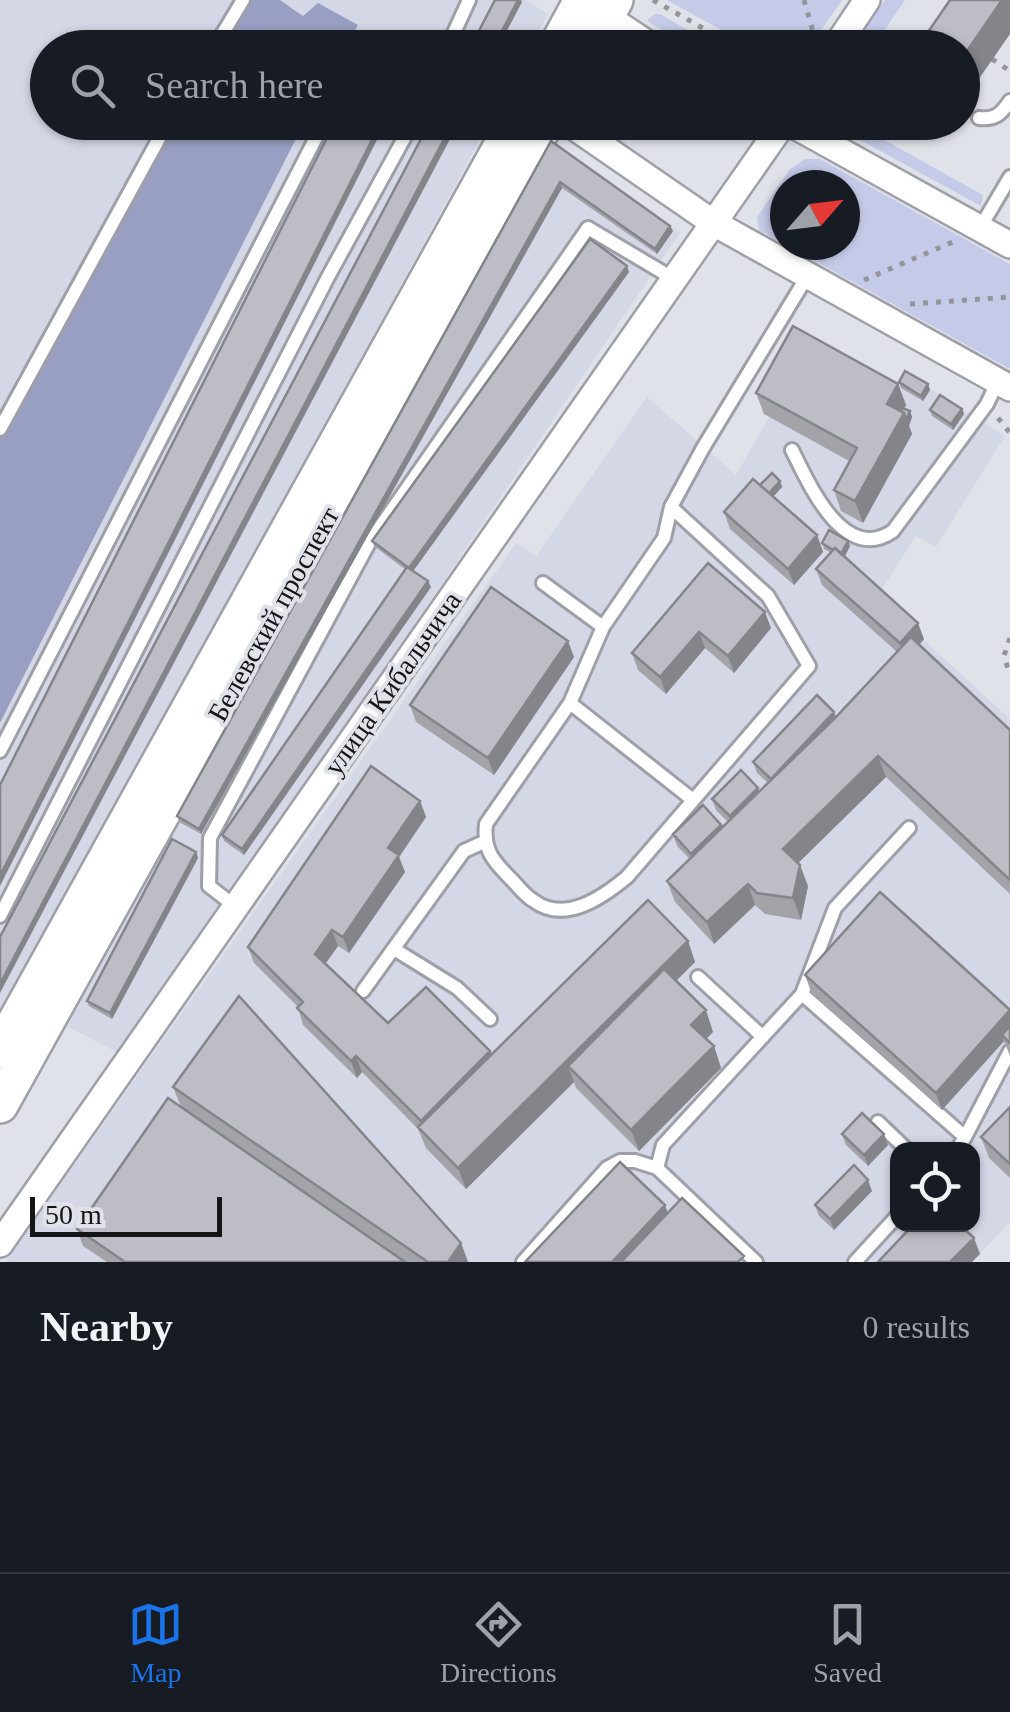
<!DOCTYPE html>
<html lang="en">
<head>
<meta charset="utf-8">
<style>
  :root { --surface:#171b24; --page:#20242c; --text:#f1f3f6; --muted:#9ea1a6; --line:#363941; --accent:#1a73e8 }
  body { margin:0; font-family:Georgia,serif; background:var(--page); color:var(--text) }
  .controls { position:absolute; right:30px; bottom:30px; display:grid; overflow:hidden; border-radius:20px; box-shadow:0 2px 8px #0004 }
  .controls button { width:90px; height:90px; display:grid; place-items:center; padding:0; border:0; border-bottom:2px solid var(--line); background:var(--surface); color:var(--text); font:50px sans-serif }
  .compass { position:absolute; left:770px; top:170px; width:90px; height:90px; border-radius:50%; background:var(--surface); box-shadow:0 2px 8px #0004; rotate:62deg }
  .scale { position:absolute; left:30px; bottom:25px; width:192px; box-sizing:border-box; padding-left:10px; border:5px solid #151518; border-top:0; font-size:28px; line-height:35px; white-space:nowrap; color:#151518; -webkit-text-stroke:8px #e0e2e9; paint-order:stroke }
  .list { margin:0; padding:0; list-style:none }
  h2 { display:flex; justify-content:space-between; align-items:center; height:130px; margin:0; padding:0 40px; font-size:42px }
  h2 small { font-size:32px; font-weight:400; color:var(--muted) }
  .icon { flex:none; width:55px; height:55px; fill:none; stroke:currentColor; stroke-width:2; stroke-linecap:round; stroke-linejoin:round }
  .map { position:relative; flex:none; width:1010px; height:1262px; overflow:hidden }
  .search { position:absolute; background:var(--surface); box-shadow:0 2px 8px #0004; left:30px; right:30px; top:30px; height:110px; display:flex; align-items:center; gap:25px; box-sizing:border-box; padding:0 35px; border-radius:55px; color:var(--muted); font-size:38px }
  .sheet { height:310px; background:var(--surface) }
  nav { display:flex; justify-content:space-around; align-items:center; box-sizing:border-box; height:140px; border-top:2px solid var(--line); background:var(--surface); font-size:28px; color:var(--muted) }
  nav a { display:grid; justify-items:center; gap:5px }
  nav .on { color:var(--accent) }
  .map>svg:first-child { display:block }
  .built { fill:#d4d7e6; fill-rule:evenodd }
  .green { fill:#c5cae8; fill-rule:evenodd }
  .forest { fill:#999fc3 }
  .lines { fill:none; stroke-linecap:round; stroke-linejoin:round }
  .lane-casing { stroke:#9e9fa7; stroke-width:18 }
  .street-casing { stroke:#9e9fa7; stroke-width:30 }
  .secondary-casing { stroke:#9e9fa7; stroke-width:40 }
  .path { stroke:#94959b; stroke-width:5; stroke-dasharray:5 8; stroke-linecap:butt }
  .lane { stroke:#fff; stroke-width:12 }
  .street { stroke:#fff; stroke-width:25 }
  .secondary { stroke:#fff; stroke-width:35 }
  .wall { fill:#a3a3a9 }
  .shaded-wall { fill:#84858a }
  .building { fill:#bdbec5; stroke:#84858a; stroke-width:2.5 }
  .labels { text-anchor:middle; stroke-width:8; stroke-linejoin:round; paint-order:stroke }
  .street-label { font-size:28px; fill:#151518; stroke:#e0e2e9 }
</style>
</head>
<body>
<div class="map">
<svg width="1010" height="1262" viewBox="0 0 1010 1262">
  <rect width="100%" height="100%" fill="#e0e2e9"/>
  <path class="built" d="M 0,0 L 249,0 L 219,47 L 48,48 L 48,122 L 172,123 L 0,438 Z
    M 280,0 L 526,0 L 548,14 L 530,47 L 346,47 L 358,26 L 303,16 Z
    M 304,123 L 489,123 L 0,1023 L 0,723 Z
    M 554,143 L 680,233 L 122,1055 L 63,1024 Z
    M 907,374 L 1005,436 L 936,547 L 916,536 L 877,597 L 1010,719 L 1010,1222 L 972,1262 L 5,1262 L 516,543 L 536,556 L 647,397 L 736,475 L 769,417 L 892,398 ZM 898,1150 L 972,1150 L 972,1224 L 898,1224 Z"/>
  <path class="green" d="M 667,0 L 842,0 L 809,47 L 752,47 Z
    M 885,0 L 905,0 L 873,47 L 852,47 Z
    M 655,14 L 660,14 L 717,47 L 693,47 L 650,23 L 647,20 Z
    M 844,123 L 854,123 L 983,195 L 981,206 L 851,135 L 841,125 Z
    M 805,159 L 820,159 L 1010,264 L 1010,369 L 759,230 L 757,217 L 790,169 ZM 785,185 L 845,185 L 845,245 L 785,245 Z"/>
  <path class="forest" d="M 249,0 L 280,0 L 303,16 L 318,3 L 358,25 L 346,47 L 219,48 Z
    M 172,123 L 304,123 L 0,723 L 0,438 Z"/>
  <g class="lines">
    <defs>
      <path id="lane" d="M 214,48 L 243,0
        M 376,48 L 389,44 L 448,45
        M 447,48 L 469,0
        M 979,118 C 995,120 1001,114 1010,101
        M 980,228 L 1010,177
        M 0,429 L 168,122
        M 792,450 C 809,484 844,565 893,531 L 987,404 L 998,381
        M 671,507 L 768,596 L 809,666 L 627,877 C 603,897 565,924 534,901 C 525,896 518,886 511,879 C 493,861 483,850 486,824 L 570,703 L 603,627 L 664,538 L 671,507 L 703,448 L 808,275
        M 543,583 L 603,627
        M 570,703 L 693,800
        M 0,751 L 324,122
        M 909,828 L 835,908 L 802,994 L 965,1137 L 957,1150
        M 236,907 L 209,886 L 210,838 L 369,543 L 588,228 L 674,279
        M 0,916 L 328,277 L 413,122
        M 394,949 L 457,988 L 490,1019
        M 698,977 L 763,1037
        M 363,991 L 464,851 L 484,842
        M 878,1122 L 907,1150
        M 965,1137 L 1010,1051
        M 657,1168 L 663,1145 L 802,994
        M 523,1262 L 607,1168 L 620,1161 L 635,1161 L 657,1168 L 756,1262
        M 855,1262 L 898,1215"/>
      <path id="street" d="M 595,9 L 654,48
        M 835,48 L 867,0
        M 567,122 L 712,222 L 1010,388
        M 788,122 L 1010,245
        M 0,1244 L 784,122"/>
      <path id="secondary" d="M 556,48 L 582,0
        M 588,48 L 615,0
        M 0,1050 L 515,122
        M 0,1105 L 546,122"/>
    </defs>
    <use href="#lane" class="lane-casing"/>
    <use href="#street" class="street-casing"/>
    <use href="#secondary" class="secondary-casing"/>
    <path class="path" d="M 653,0 L 738,48
      M 804,0 L 814,35
      M 992,59 L 1010,71
      M 864,280 L 955,241
      M 910,304 L 1010,297
      M 998,418 L 1010,433
      M 1010,638 L 1004,656 L 1010,675"/>
    <use href="#lane" class="lane"/>
    <use href="#street" class="street"/>
    <use href="#secondary" class="secondary"/>
  </g>
  <path class="wall" d="M 950,0 L 974,86 L 962,78 L 962,48 L 934,48 L 928,32 Z
    M 551,141 L 670,226 L 673,231 L 657,254 L 562,188 L 201,834 L 179,822 L 177,816 Z
    M 629,272 L 413,571 L 431,587 L 244,855 L 224,841 L 222,835 L 406,570 L 374,546 L 372,541 Z
    M 899,382 L 928,384 L 930,390 L 923,401 L 901,388 Z
    M 898,384 L 906,405 L 904,409 L 910,411 L 912,417 L 909,426 L 912,434 L 863,523 L 841,511 L 834,490 L 849,461 L 764,414 L 756,393 Z
    M 962,409 L 964,414 L 953,430 L 932,416 L 930,410 Z
    M 780,481 L 782,487 L 773,497 L 817,535 L 823,552 L 794,585 L 730,529 L 724,512 L 760,485 Z
    M 848,541 L 850,546 L 844,557 L 924,639 L 919,645 L 1010,730 L 1010,894 L 886,777 L 798,863 L 808,886 L 801,920 L 765,914 L 755,905 L 714,944 L 675,902 L 667,881 L 690,859 L 677,846 L 673,834 L 722,827 L 728,822 L 716,810 L 712,799 L 759,791 L 768,783 L 757,773 L 753,762 L 834,712 L 836,717 L 897,652 L 822,585 L 816,569 L 831,553 L 824,549 L 822,543 Z
    M 708,563 L 771,628 L 734,673 L 705,648 L 666,694 L 638,670 L 632,653 Z
    M 574,657 L 494,775 L 416,722 L 410,705 Z
    M 420,801 L 426,817 L 399,857 L 405,872 L 349,953 L 338,946 L 325,964 L 388,1023 L 490,1051 L 492,1054 L 688,941 L 695,962 L 676,981 L 713,1032 L 706,1039 L 714,1046 L 721,1068 L 639,1151 L 576,1088 L 574,1082 L 466,1189 L 426,1148 L 418,1129 L 362,1072 L 357,1078 L 303,1025 L 298,1007 L 254,963 L 248,947 Z
    M 196,852 L 198,858 L 112,1019 L 89,1006 L 87,1001 Z
    M 805,975 L 1010,1010 L 1010,1056 L 1004,1041 L 942,1110 L 811,992 Z
    M 173,1087 L 461,1243 L 468,1262 L 107,1262 L 83,1246 L 77,1229 L 181,1107 Z
    M 1010,1107 L 1010,1178 L 989,1158 L 981,1137 Z
    M 842,1134 L 888,1145 L 868,1166 L 846,1145 Z
    M 872,1191 L 834,1230 L 819,1216 L 815,1205 Z"/>
  <path class="shaded-wall" d="M 518,0 L 521,0 L 522,2 L 498,48 L 493,48 Z
    M 1002,0 L 1010,0 L 1010,34 L 974,86 L 963,57 Z
    M 381,122 L 386,122 L 0,886 L 0,876 Z
    M 453,122 L 459,122 L 0,993 L 0,984 Z
    M 560,182 L 562,188 L 201,834 L 199,829 Z
    M 670,226 L 673,231 L 657,254 L 655,249 Z
    M 627,266 L 629,272 L 411,574 L 409,568 Z
    M 898,384 L 906,405 L 895,425 L 887,404 Z
    M 928,384 L 930,390 L 923,401 L 921,396 Z
    M 962,409 L 964,414 L 953,430 L 951,424 Z
    M 910,411 L 912,417 L 909,426 L 912,434 L 863,523 L 855,501 L 904,413 Z
    M 780,481 L 782,487 L 771,499 L 769,494 Z
    M 817,535 L 823,552 L 794,585 L 788,569 Z
    M 848,541 L 850,546 L 843,560 L 841,554 Z
    M 428,581 L 431,587 L 244,855 L 242,849 Z
    M 765,612 L 771,628 L 734,673 L 728,656 Z
    M 918,623 L 924,639 L 906,660 L 900,643 Z
    M 699,632 L 705,648 L 666,694 L 660,677 Z
    M 568,641 L 574,657 L 494,775 L 488,758 Z
    M 834,712 L 839,724 L 771,779 Z
    M 878,756 L 886,777 L 791,870 L 783,849 Z
    M 758,788 L 762,799 L 734,828 L 730,816 Z
    M 420,801 L 426,817 L 399,857 L 405,872 L 349,953 L 343,937 L 388,848 Z
    M 721,825 L 725,836 L 696,865 L 691,854 Z
    M 196,852 L 198,858 L 112,1019 L 110,1013 Z
    M 800,865 L 808,886 L 801,920 L 793,898 Z
    M 748,884 L 755,905 L 714,944 L 707,922 Z
    M 332,930 L 338,946 L 321,970 L 315,954 Z
    M 688,941 L 695,962 L 579,1077 L 568,1066 L 574,1082 L 466,1189 L 458,1168 Z
    M 706,1010 L 713,1032 L 699,1046 L 691,1025 Z
    M 1010,1011 L 1010,1034 L 1002,1035 L 1004,1041 L 942,1110 L 936,1093 Z
    M 714,1046 L 721,1068 L 639,1151 L 631,1130 Z
    M 490,1051 L 496,1067 L 427,1138 L 421,1121 Z
    M 356,1056 L 362,1072 L 357,1078 L 351,1061 Z
    M 884,1134 L 888,1145 L 868,1166 L 864,1155 Z
    M 868,1180 L 872,1191 L 834,1230 L 830,1219 Z
    M 665,1205 L 673,1227 L 640,1262 L 612,1262 Z
    M 974,1238 L 980,1254 L 972,1262 L 950,1262 Z
    M 461,1243 L 468,1262 L 448,1262 Z"/>
  <path class="building" d="M 495,0 L 518,0 L 493,48 L 470,48 Z
    M 950,0 L 1002,0 L 963,57 L 962,48 L 950,48 L 928,32 Z
    M 335,122 L 381,122 L 0,876 L 0,785 Z
    M 430,122 L 453,122 L 0,984 L 0,937 Z
    M 551,141 L 670,226 L 655,249 L 560,182 L 199,829 L 177,816 Z
    M 590,239 L 627,266 L 409,568 L 372,541 Z
    M 793,326 L 898,384 L 887,404 L 904,413 L 855,501 L 834,490 L 857,448 L 756,393 Z
    M 905,371 L 928,384 L 921,396 L 899,382 Z
    M 940,395 L 962,409 L 951,424 L 930,410 Z
    M 902,408 L 910,411 L 906,420 L 904,413 L 901,411 Z
    M 772,473 L 780,481 L 769,493 L 760,485 Z
    M 753,479 L 817,535 L 788,569 L 724,512 Z
    M 829,530 L 848,541 L 841,554 L 835,548 L 833,550 L 822,543 Z
    M 835,548 L 918,623 L 900,643 L 816,569 Z
    M 708,563 L 765,612 L 728,656 L 699,632 L 660,677 L 632,653 Z
    M 407,567 L 428,581 L 242,849 L 222,835 Z
    M 491,587 L 568,641 L 488,758 L 410,705 Z
    M 911,637 L 1010,730 L 1010,880 L 878,756 L 783,849 L 800,865 L 793,898 L 757,893 L 748,884 L 707,922 L 667,881 L 836,717 Z
    M 817,695 L 834,712 L 771,779 L 753,762 Z
    M 371,766 L 420,801 L 388,848 L 399,855 L 343,937 L 332,930 L 315,954 L 388,1023 L 426,987 L 490,1051 L 421,1121 L 356,1056 L 351,1061 L 297,1008 L 303,1002 L 248,947 Z
    M 741,770 L 758,788 L 730,816 L 712,799 Z
    M 703,805 L 721,825 L 691,854 L 673,834 Z
    M 172,839 L 196,852 L 110,1013 L 87,1001 Z
    M 880,892 L 1010,1010 L 936,1093 L 805,975 Z
    M 648,900 L 688,941 L 458,1168 L 418,1127 Z
    M 664,969 L 706,1010 L 691,1025 L 714,1046 L 631,1130 L 568,1066 Z
    M 239,996 L 461,1243 L 448,1262 L 428,1262 L 173,1087 Z
    M 1010,1026 L 1010,1043 L 1002,1035 Z
    M 168,1098 L 405,1262 L 125,1262 L 77,1229 Z
    M 1010,1107 L 1010,1164 L 981,1137 Z
    M 862,1113 L 884,1134 L 864,1155 L 842,1134 Z
    M 620,1162 L 665,1205 L 612,1262 L 525,1262 Z
    M 854,1165 L 868,1180 L 830,1219 L 815,1205 Z
    M 682,1198 L 744,1256 L 738,1262 L 621,1262 Z
    M 914,1224 L 959,1224 L 974,1238 L 950,1262 L 878,1262 Z"/>
  <g class="labels">
    <g class="street-label">
      <text transform="translate(273 614) rotate(-61)" y="10">Белевский проспект</text>
      <text transform="translate(392 683) rotate(-55)" y="10">улица Кибальчича</text>
    </g>
  </g>
</svg>
<div class="controls">
<button><svg class="icon" aria-label="locate" viewBox="0 0 24 24"><circle cx="12" cy="12" r="6"/><path d="M12 2v4M12 18v4M2 12h4M18 12h4"/></svg></button>
</div>
<svg class="compass" viewBox="-18 -18 36 36"><path d="M0-13l5 13h-10z" fill="#e53935"/><path d="M0 13l5-13h-10z" fill="#9ea1a6"/></svg>
<div class="scale">50 m</div>
<div class="search"><svg class="icon" aria-label="search" viewBox="0 0 24 24"><circle cx="10" cy="10" r="6"/><path d="M15 15l6 6"/></svg>Search here</div>
</div>
<section class="sheet">
<h2>Nearby<small>0 results</small></h2>
<ul class="list">
</ul>
</section>
<nav>
<a class="on"><svg class="icon" aria-label="map" viewBox="0 0 24 24"><path d="M3 6l6-2 6 2 6-2v14l-6 2-6-2-6 2zM9 4v14M15 6v14"/></svg>Map</a>
<a><svg class="icon" aria-label="directions" viewBox="0 0 24 24"><path d="M12 3l9 9-9 9-9-9zM9 14v-3h6M13 9l2 2-2 2"/></svg>Directions</a>
<a><svg class="icon" aria-label="saved" viewBox="0 0 24 24"><path d="M7 4h10v16l-5-4-5 4z"/></svg>Saved</a>
</nav>
</body>
</html>
